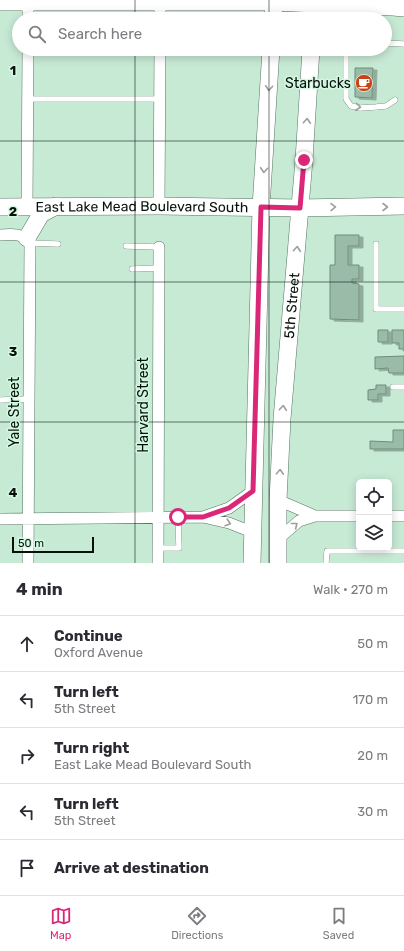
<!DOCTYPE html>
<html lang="en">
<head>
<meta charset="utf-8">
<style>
  :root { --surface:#fff; --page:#f7f7f7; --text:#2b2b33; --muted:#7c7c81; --line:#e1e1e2; --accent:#db2777 }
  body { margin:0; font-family:Rubik,sans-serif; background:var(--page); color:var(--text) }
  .controls { position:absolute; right:12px; bottom:12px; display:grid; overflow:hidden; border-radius:6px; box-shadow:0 2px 10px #0003 }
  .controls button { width:36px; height:36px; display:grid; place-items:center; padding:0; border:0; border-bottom:1px solid var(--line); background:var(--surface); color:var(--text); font:20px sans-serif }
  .scale { position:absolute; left:12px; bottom:10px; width:82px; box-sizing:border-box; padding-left:4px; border:2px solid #06110a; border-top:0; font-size:11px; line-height:14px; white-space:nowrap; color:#06110a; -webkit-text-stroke:3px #d4f7e2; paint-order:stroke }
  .stop { position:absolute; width:12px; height:12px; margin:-9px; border:3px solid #db2777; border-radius:50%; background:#fff }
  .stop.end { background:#db2777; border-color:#fff; box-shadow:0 1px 4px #0008 }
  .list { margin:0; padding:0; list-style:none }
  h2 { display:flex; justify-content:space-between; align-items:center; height:52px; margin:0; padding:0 16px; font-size:17px }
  h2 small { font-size:13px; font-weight:400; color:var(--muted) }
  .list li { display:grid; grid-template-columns:26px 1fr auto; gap:12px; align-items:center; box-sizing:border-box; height:56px; padding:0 16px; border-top:1px solid var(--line) }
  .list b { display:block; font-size:15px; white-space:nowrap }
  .list p { margin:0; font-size:13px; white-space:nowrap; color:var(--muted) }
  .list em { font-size:13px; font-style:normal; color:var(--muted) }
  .icon { flex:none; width:22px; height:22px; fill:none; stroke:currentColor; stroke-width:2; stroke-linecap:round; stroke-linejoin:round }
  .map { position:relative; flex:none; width:404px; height:563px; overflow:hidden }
  .search { position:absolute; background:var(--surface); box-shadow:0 2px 10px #0003; left:12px; right:12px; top:12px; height:44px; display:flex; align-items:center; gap:10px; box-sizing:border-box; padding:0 14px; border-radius:22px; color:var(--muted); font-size:15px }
  .sheet { height:332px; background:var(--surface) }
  nav { display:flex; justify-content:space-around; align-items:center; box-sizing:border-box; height:56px; border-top:1px solid var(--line); background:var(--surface); font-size:11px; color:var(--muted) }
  nav a { display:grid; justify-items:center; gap:2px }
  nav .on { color:var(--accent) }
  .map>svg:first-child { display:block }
  .building { fill:#9abba7; stroke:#6d8d7a; filter:url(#shadow) }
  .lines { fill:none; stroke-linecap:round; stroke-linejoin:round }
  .service-casing { stroke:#547461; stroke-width:6 }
  .minor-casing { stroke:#547461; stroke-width:12 }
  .primary-casing { stroke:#547461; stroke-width:18 }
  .service { stroke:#fff; stroke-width:5.5 }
  .minor { stroke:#fff; stroke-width:11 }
  .primary { stroke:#fff; stroke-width:17 }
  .oneway { stroke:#9ba09d }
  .route { stroke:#db2777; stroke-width:5 }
  .grid { fill:none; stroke:#06110a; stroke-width:1; stroke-opacity:0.55 }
  .labels { text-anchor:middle; stroke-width:3; stroke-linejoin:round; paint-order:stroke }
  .poi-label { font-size:14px; fill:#06110a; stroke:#d4f7e2; text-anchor:end }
  .street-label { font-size:14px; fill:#06110a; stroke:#d4f7e2 }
  .grid-label { font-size:13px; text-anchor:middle; font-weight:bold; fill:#06110a; stroke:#d4f7e2; stroke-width:3; stroke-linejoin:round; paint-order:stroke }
</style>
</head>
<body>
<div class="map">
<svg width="404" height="563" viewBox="0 0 404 563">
  <defs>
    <filter id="shadow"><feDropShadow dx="4" dy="2" stdDeviation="0" flood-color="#0004"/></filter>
  </defs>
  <rect width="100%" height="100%" fill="#c7ead5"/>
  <path class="building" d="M 355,68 L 373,68 L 372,98 L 355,97 Z
    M 335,235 L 359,235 L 359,246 L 348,246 L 348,265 L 359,265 L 359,279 L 352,279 L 352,283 L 359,284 L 359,320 L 330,319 L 330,265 L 335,265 Z
    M 378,330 L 388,330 L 388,342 L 378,342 Z
    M 392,330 L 404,330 L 404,349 L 399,349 L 399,343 L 392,343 Z
    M 404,356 L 404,373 L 389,373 L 388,368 L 375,369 L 375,357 Z
    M 376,385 L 386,385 L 386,394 L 378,394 L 378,400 L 368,400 L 368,390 L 376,389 Z
    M 393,430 L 404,430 L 404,449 L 370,449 L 370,441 L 393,442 Z"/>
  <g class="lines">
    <defs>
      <path id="service" d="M 385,43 L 404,44
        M 347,49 L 346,53 L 346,99 L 351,106 L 360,108 L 376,107 L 386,106 L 395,100
        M 28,99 L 160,99
        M 30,243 L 58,244
        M 376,244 L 376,309 L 404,309
        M 126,246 L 159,247
        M 132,269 L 159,268
        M 393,387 L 404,387
        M 0,400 L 29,399
        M 158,548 L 179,548 L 178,517
        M 326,563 L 327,551 L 404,551"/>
      <path id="minor" d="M 28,0 L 28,19
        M 160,19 L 160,0
        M 159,206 L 160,49
        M 27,207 L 28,49
        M 0,235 C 11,234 24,233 30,243 L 28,563
        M 278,500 L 315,516
        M 389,516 L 404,516
        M 203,517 L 229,508 L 253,491
        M 0,519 L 203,517 L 229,523 L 252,532
        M 278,539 L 299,521 L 315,516 L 359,516
        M 158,563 L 159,247"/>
      <g id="primary">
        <path d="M 0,2 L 274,2 L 355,6 L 393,7 L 404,8"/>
        <path d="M 273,19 L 274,0"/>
        <path id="s1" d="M 0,207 L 159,206 L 300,208 L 404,206"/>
        <path d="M 27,238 L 41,214 L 56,206"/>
        <path d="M 252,563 L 261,207 L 271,49"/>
        <path id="s2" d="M 278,563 L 278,500 L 282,419 L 304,160 L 311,49"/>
      </g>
    </defs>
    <use href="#service" class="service-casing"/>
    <use href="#minor" class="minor-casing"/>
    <use href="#primary" class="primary-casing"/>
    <use href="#service" class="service"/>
    <use href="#minor" class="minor"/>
    <use href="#primary" class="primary"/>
  </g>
  <defs><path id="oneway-chevron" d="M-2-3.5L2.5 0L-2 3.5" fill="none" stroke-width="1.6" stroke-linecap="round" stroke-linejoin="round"/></defs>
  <g class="oneway">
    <use href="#oneway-chevron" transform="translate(269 88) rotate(94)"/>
    <use href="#oneway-chevron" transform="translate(358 107) rotate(7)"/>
    <use href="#oneway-chevron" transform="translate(307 121) rotate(-87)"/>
    <use href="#oneway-chevron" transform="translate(264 170) rotate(94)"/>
    <use href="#oneway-chevron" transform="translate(333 207) rotate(-1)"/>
    <use href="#oneway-chevron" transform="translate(385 207)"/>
    <use href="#oneway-chevron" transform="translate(297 249) rotate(-85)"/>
    <use href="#oneway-chevron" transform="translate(283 408) rotate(-85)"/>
    <use href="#oneway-chevron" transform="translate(280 472) rotate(-87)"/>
    <use href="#oneway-chevron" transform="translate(228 523) rotate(17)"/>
    <use href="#oneway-chevron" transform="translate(295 525) rotate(-38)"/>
  </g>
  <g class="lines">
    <path class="route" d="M 178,517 L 203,517 L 229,508 L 253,491 L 261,207 L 300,208 L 304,160"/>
  </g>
  <path class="grid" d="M 135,0 L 135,19M 269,0 L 269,19M 135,49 L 135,563M 269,49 L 269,563M 0,141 L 404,141M 0,282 L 404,282M 0,422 L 404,422"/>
  <defs>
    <symbol id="cafe-disc" viewBox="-11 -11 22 22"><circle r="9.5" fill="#ca4215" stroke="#d4f7e2"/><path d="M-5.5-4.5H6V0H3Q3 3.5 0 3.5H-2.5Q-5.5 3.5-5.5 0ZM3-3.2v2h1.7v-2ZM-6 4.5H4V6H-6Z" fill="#fff"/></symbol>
  </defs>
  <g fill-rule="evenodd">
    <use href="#cafe-disc" x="354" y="73" width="20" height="20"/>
  </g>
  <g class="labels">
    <g class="poi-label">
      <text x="351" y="88">Starbucks</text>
    </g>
    <g class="street-label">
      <text dy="5" stroke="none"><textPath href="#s1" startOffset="142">East Lake Mead Boulevard South</textPath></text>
      <text dy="5" stroke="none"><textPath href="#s2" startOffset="258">5th Street</textPath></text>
      <text transform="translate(143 405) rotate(-90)" y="5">Harvard Street</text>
      <text transform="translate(14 412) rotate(-90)" y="5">Yale Street</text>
    </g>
  </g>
  <g class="grid-label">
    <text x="13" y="75">1</text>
    <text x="13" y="216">2</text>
    <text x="13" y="356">3</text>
    <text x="13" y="497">4</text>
  </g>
</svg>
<div class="controls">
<button><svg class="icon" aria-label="locate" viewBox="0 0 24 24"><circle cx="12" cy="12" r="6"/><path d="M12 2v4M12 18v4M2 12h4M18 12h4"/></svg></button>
<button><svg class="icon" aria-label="layers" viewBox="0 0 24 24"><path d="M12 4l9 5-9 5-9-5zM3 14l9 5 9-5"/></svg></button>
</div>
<div class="scale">50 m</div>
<div class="stop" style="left:178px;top:517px"></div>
<div class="stop end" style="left:304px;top:160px"></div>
<div class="search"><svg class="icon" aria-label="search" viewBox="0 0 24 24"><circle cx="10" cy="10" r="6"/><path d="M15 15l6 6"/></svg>Search here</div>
</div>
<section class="sheet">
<h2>4 min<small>Walk · 270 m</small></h2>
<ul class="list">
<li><svg class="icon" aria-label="ahead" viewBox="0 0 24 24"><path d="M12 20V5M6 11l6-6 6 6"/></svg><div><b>Continue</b><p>Oxford Avenue</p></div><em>50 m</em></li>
<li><svg class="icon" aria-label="left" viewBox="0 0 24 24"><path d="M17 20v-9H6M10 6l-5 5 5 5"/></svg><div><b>Turn left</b><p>5th Street</p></div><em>170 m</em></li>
<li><svg class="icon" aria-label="right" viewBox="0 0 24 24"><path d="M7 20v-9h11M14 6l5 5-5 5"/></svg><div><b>Turn right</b><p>East Lake Mead Boulevard South</p></div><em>20 m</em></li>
<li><svg class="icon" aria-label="left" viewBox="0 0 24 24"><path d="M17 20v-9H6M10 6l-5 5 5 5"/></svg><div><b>Turn left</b><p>5th Street</p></div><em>30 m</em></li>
<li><svg class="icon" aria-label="arrive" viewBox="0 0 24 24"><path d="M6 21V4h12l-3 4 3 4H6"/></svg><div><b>Arrive at destination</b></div></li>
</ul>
</section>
<nav>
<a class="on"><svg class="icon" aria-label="map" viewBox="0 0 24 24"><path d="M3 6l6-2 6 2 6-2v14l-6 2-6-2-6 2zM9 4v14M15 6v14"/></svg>Map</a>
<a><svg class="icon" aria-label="directions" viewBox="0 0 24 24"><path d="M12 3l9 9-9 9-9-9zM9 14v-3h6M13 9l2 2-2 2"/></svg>Directions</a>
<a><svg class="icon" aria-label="saved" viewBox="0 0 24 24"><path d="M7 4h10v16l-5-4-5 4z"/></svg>Saved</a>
</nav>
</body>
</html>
